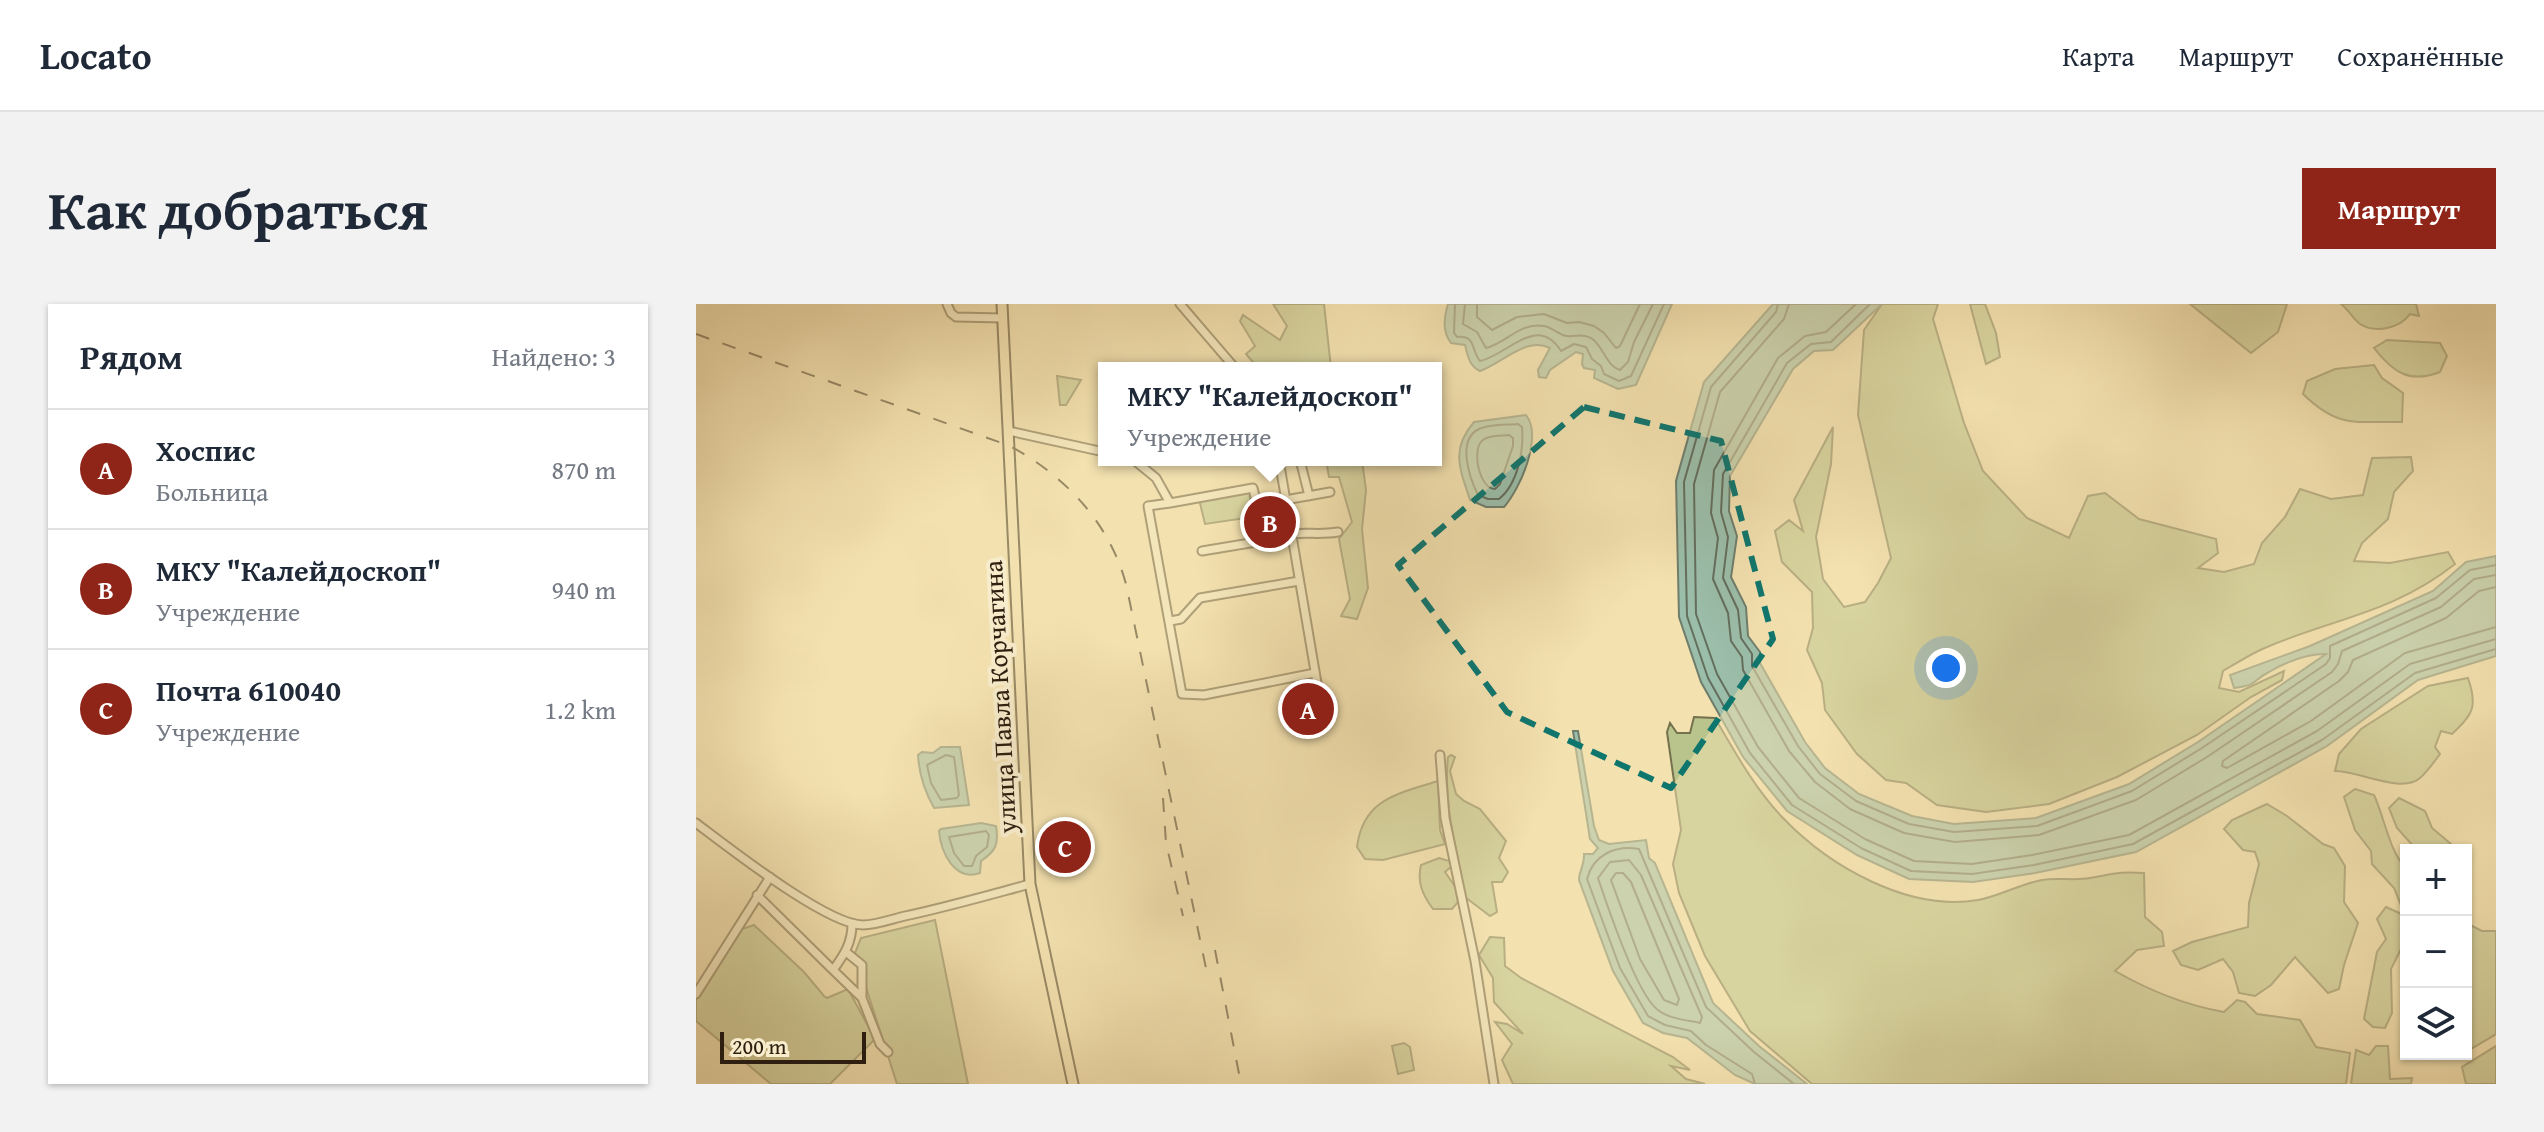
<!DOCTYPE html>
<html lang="ru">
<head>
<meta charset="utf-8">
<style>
  :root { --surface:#fff; --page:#f2f2f3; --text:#1f2937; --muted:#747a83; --line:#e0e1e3; --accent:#8f2418 }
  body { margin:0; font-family:"Gentium Book Plus",serif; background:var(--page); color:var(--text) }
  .controls { position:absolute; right:24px; bottom:24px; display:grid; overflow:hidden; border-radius:0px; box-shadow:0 2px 6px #0004 }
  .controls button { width:72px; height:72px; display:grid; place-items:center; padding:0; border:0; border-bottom:2px solid var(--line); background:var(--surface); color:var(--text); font:40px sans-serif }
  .scale { position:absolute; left:24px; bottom:20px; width:146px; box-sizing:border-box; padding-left:8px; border:4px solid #2e1f10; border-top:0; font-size:22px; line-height:28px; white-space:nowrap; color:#2e1f10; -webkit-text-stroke:6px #f7eccb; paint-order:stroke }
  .you { position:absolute; left:1250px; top:364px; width:28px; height:28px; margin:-20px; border:6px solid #fff; border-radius:50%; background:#1a73e8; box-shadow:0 0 0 12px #1a73e833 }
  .badge { display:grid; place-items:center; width:52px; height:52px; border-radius:50%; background:var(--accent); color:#fff; font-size:26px; font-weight:700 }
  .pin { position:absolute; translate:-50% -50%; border:4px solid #fff; box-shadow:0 2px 8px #0006 }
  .popup { position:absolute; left:402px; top:58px; width:344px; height:104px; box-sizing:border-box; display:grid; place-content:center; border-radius:0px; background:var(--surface); filter:drop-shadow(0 2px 6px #0005); font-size:26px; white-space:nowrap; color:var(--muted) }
  .popup b { font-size:30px; color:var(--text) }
  .popup::after { content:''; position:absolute; left:50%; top:100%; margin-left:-16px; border:16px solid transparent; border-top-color:var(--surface) }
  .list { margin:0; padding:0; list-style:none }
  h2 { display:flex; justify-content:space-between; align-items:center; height:104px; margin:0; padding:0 32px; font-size:34px }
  h2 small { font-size:26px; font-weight:400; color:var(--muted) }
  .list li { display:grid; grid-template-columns:52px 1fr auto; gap:24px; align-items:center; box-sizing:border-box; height:120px; padding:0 32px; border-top:2px solid var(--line) }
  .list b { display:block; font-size:30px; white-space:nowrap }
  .list p { margin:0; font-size:26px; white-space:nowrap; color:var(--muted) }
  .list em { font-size:26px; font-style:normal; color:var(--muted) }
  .icon { flex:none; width:44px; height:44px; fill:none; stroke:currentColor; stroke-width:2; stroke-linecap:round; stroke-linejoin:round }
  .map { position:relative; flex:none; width:1800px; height:780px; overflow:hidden; border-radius:0px }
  header { display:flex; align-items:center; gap:48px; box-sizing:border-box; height:112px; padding:0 40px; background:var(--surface); border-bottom:2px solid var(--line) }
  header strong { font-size:38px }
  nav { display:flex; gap:44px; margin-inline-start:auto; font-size:28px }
  .intro { display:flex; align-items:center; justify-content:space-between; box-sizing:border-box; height:192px; padding:0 48px }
  h1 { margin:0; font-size:56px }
  .button { padding:20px 36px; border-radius:0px; background:var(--accent); color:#fff; font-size:28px; font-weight:700 }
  main { display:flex; gap:48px; padding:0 48px }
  aside { flex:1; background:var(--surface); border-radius:0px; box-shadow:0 2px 6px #0004 }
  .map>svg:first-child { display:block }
  .green { fill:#b9c38c; stroke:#74714e; stroke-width:2 }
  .water { fill:#9bbeaa; stroke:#6f7e6c; stroke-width:2 }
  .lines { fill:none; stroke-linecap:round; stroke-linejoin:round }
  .shore { stroke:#646e5d; stroke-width:2 }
  .minor-casing { stroke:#5f5038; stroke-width:11 }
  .major-casing { stroke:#2e1f10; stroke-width:13 }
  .minor { stroke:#f7eccb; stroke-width:7 }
  .major { stroke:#f3e1af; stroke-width:9 }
  .rail { stroke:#2e1f10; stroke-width:2; stroke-dasharray:14 14; stroke-linecap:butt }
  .marked { fill:none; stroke:#0f766e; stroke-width:6; stroke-dasharray:16 10; stroke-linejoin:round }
  .labels { text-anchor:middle; stroke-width:8; stroke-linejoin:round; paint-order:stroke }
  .street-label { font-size:26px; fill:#2e1f10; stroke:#f7eccb }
</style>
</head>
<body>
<header>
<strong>Locato</strong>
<nav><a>Карта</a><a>Маршрут</a><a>Сохранённые</a></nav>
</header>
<div class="intro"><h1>Как добраться</h1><a class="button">Маршрут</a></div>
<main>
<aside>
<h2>Рядом<small>Найдено: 3</small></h2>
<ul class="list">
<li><span class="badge">A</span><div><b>Хоспис</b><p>Больница</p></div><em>870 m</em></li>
<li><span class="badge">B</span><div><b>МКУ &quot;Калейдоскоп&quot;</b><p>Учреждение</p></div><em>940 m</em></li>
<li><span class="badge">C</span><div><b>Почта 610040</b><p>Учреждение</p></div><em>1.2 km</em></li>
</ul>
</aside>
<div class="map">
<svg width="1800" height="780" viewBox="0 0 1800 780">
  <rect width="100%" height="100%" fill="#f3e1af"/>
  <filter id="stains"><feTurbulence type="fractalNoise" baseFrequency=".0025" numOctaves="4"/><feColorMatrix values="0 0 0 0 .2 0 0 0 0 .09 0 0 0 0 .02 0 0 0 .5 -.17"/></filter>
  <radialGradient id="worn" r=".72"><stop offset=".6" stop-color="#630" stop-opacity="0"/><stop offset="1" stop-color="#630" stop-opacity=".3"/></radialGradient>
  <path class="green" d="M 577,0 L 628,0 L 635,64 L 562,64 L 550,50 L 559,42 L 544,17 L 547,11 L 584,36 L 591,22 Z
    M 1186,0 L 1242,0 L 1237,15 L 1268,119 L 1287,167 L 1331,214 L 1373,234 L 1392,192 L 1409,189 L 1443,215 L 1520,235 L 1522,249 L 1502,264 L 1528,268 L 1558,260 L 1566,239 L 1589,213 L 1604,185 L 1635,195 L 1667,191 L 1676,154 L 1715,153 L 1717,167 L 1698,188 L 1692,215 L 1666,239 L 1658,257 L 1694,259 L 1752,248 L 1759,260 C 1697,309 1639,314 1571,343 C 1556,349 1541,359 1527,367 L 1523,384 L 1543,388 L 1588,367 L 1586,376 L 1555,393 L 1501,431 L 1421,473 L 1353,500 L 1290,508 L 1241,501 L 1210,479 L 1190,476 L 1161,450 L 1129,406 L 1126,379 L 1111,346 L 1117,324 L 1116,288 L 1086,258 L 1079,227 L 1093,216 L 1107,227 L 1098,196 L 1137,123 L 1135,160 L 1120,233 L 1127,275 L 1148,303 L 1169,298 L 1182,279 L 1195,254 L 1162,111 L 1168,26 Z
    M 1274,0 L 1289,0 L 1300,29 L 1304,53 L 1290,60 Z
    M 1494,0 L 1591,0 L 1582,28 L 1555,49 Z
    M 1645,0 L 1720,0 L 1723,12 L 1714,10 C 1704,24 1680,30 1664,20 C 1657,15 1652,5 1645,0 Z
    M 1691,36 L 1744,39 L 1751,52 L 1744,68 C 1713,80 1697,68 1678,44 Z
    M 1678,61 L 1686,74 L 1707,89 L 1706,118 C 1659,117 1643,125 1607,90 L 1611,77 L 1639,65 Z
    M 361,72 L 385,76 L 370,101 L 364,101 Z
    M 630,156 L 666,156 L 670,186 L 666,225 L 672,284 L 661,315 L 645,312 L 654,295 L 643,235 L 656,218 L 643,173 L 633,173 Z
    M 553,188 L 557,213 L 509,220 L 503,195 Z
    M 1772,374 C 1782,403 1777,410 1756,430 L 1745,427 L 1739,443 L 1744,450 C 1738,458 1732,467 1724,474 C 1706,490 1663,467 1639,467 L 1643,450 L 1665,425 L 1732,382 Z
    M 998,413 L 1019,414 C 1039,448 1059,485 1087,514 C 1133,562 1212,608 1282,596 C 1304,592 1324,580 1346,576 C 1361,573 1378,577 1394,574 C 1417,570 1423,567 1448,569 L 1449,613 L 1466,628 L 1468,642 L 1441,646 L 1419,667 C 1454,687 1488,701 1528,708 L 1541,696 L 1549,698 L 1561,710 L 1604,716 L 1620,743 L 1654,749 L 1650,780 L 1116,780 L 1054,727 L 1009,652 L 983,589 L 977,560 L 985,526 L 971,428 L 974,419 L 981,429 L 994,429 Z
    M 755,451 L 759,453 L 754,467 L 760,490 L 768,497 L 784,505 L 810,537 L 803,554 L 812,568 L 806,578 L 796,578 L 801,608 L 794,612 L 769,593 C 761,546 747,501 752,453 Z
    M 742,477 L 744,526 L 749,540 L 687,556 L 669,555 L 661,543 C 667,495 701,490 742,477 Z
    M 1659,485 L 1678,491 C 1687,509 1695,553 1710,563 L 1710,607 L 1707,606 L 1698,584 L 1676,560 L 1675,547 L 1659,526 L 1648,493 Z
    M 1703,494 L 1729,507 L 1736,524 L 1755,540 L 1755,546 L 1719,544 L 1701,524 L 1693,504 Z
    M 1571,500 L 1591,512 L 1627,540 L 1638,544 L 1649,562 L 1648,598 L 1662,619 L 1648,661 L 1643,685 L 1632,689 L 1599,653 L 1575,681 L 1559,692 L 1543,689 L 1537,668 L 1527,655 L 1502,666 L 1485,661 L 1477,647 L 1496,638 L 1552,623 L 1553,599 L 1563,560 L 1559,548 L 1547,546 L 1528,525 L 1536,516 Z
    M 743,554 L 753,557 L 756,562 L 749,568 L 760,584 L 762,598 L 756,605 L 737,605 C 726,590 721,578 725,561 Z
    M 1690,603 L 1710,612 L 1710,616 L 1707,641 L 1695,665 L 1696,709 L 1689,724 L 1677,723 L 1668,715 L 1681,648 L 1690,635 L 1681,615 Z
    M 239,616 L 272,780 L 201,780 L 159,649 L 165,634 Z
    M 1770,619 L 1786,627 L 1800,627 L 1800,730 L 1770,748 Z
    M 58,621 L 108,668 L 128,692 L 131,694 L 152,685 L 179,735 L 134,780 L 75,780 L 0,717 L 0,696 L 46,625 Z
    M 794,633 L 808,634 L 809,662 L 825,674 L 977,753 L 994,766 L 975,762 L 990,775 L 1009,780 L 817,780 L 806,756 L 816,740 L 799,718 L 811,720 L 827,730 L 798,698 L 797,674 L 783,651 Z
    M 708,739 L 714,743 L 718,766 L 702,770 L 696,742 Z
    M 1680,742 L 1692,742 L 1694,775 L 1716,774 L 1715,780 L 1655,780 L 1660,746 L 1673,751 Z
    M 1800,742 L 1800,780 L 1770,780 L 1766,763 Z"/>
  <path class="water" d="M 752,0 L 976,0 L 940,81 L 922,85 L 898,74 L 899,66 L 888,64 L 886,60 L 887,50 L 880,48 L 854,66 L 850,74 L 843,73 L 842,66 L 854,44 C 831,32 808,58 784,67 C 773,62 772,52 769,41 L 755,39 C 746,27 748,14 752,0 Z
    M 1077,0 L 1186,0 L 1137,46 L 1118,47 L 1097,65 L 1034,172 L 1033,207 L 1041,232 L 1035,273 L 1050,303 L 1052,332 L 1064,348 L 1064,359 L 1109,438 L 1129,464 L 1163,490 L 1216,512 L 1258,520 L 1340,514 L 1433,480 L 1502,438 L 1630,350 C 1610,350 1590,358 1573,368 C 1554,378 1563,381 1538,384 L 1534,371 L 1614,342 L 1737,287 L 1770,258 L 1800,252 L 1800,352 L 1722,376 L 1631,442 L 1440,548 L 1339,569 L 1277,578 L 1213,575 L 1161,551 L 1091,507 L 1047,453 L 1005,378 L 983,313 L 980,177 L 1008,78 Z
    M 830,111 C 847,133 824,185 808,203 L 790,203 L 774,196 C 764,165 754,146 778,118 Z
    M 877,427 L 882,427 L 898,522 L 903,536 L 913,540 L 950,536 L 953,554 L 959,559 L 1017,699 L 1063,742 L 1111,780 L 1059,780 L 1039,771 L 991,734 L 967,729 L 947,719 L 917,667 L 883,576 C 883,566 889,561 888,550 L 897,550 L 902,544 L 894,535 Z
    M 245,443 L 264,443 L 273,501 L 238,504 C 229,488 223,469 222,451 L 226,448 L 237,449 Z
    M 285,519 L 300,522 C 303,540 300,547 285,557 L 284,569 C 259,578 245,549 243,527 L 245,525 Z"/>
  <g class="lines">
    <path class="shore" d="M 759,0 L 758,29 L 761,33 C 780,31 775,46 784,57 C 812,51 841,9 865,47 L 878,40 L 890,43 L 896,55 L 905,62 L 908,70 L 923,77 L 935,72 L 968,0
      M 769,0 L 767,20 L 781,28 L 790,44 C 811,39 823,18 848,22 C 856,23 864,32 871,32 C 880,33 886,29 895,34 C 908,42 909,61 924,66 L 932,58 L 938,38 L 957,0
      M 781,0 L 781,13 L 796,26 L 821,13 L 848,10 L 871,19 L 883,18 L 898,22 L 908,29 L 920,44 L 924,42 L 944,0
      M 1082,0 L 1080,8 L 1015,83 L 988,178 L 991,312 L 1012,374 L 1054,449 L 1096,501 L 1165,544 L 1215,567 L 1276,570 L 1338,561 L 1437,540 L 1626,436 L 1719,369 L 1800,345
      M 1093,0 L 1088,15 L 1024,88 L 998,180 L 1000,310 L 1021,370 L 1062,443 L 1103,494 L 1169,535 L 1218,557 L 1276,560 L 1336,551 L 1433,531 L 1621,427 L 1714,360 L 1800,335
      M 1160,0 L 1130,28 L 1109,32 L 1082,54 L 1018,166 L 1015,209 L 1022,234 L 1017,275 L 1032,309 L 1035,337 L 1046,353 L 1047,366 L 1093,447 L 1119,478 L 1154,505 L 1208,529 L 1259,538 L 1343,531 L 1440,496 L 1511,453 L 1636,368 L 1642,360 L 1646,347 L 1745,303 L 1778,275 L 1800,271
      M 1174,0 L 1135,38 L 1115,40 L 1091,59 L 1027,170 L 1025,208 L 1032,233 L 1027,274 L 1042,306 L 1045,334 L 1056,350 L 1056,362 L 1102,442 L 1124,470 L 1160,497 L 1213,520 L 1258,528 L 1341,522 L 1436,487 L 1506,444 L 1630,360 L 1634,354 L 1634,342 L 1740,294 L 1774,266 L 1800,261
      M 822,120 L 826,123 C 828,146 822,180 803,195 L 792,195 L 782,191 C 774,175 760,136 783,125 C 793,120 811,121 822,120 Z
      M 813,131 L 817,134 L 817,142 L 804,180 L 799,185 C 783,185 775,144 787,136 C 792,131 806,132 813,131 Z
      M 1800,283 L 1783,287 L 1750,314 L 1657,356 L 1652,368 L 1643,377 L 1527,457 L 1526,462 L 1531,464 L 1615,417 L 1709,349 L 1800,323
      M 250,451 L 258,453 L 263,491 L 261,494 L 245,496 L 235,479 L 231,461 Z
      M 290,527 L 293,531 L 291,543 L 280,552 L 276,562 L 268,562 L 258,549 L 253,533 Z
      M 933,556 L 945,571 L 1006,713 L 1004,719 C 991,716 973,715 962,706 C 941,691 911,601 902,574 L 914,558 Z
      M 920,569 L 927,569 L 935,578 L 983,695 L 981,701 L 968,696 L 944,655 L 915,576 Z
      M 1059,780 L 1056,770 L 1010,741 L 995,727 L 969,721 L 952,712 L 924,664 L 891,575 C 897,551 919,541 943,545 L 1010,703 L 1058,748 L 1098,780"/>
    <defs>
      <path id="minor" d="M 251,0 L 255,9 L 260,13 L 307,14
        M 484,0 L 539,64
        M 313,127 L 408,148
        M 438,156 L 460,174 L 474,199 L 452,202 L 486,390 L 508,391 L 619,369
        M 583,156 L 628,420
        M 604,156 L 613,192
        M 474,199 L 557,184 L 561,201 L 634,188
        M 595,230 C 613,228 624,231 642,228
        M 506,247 L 596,232
        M 474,317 L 485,315 L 504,294 L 603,277
        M 744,451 L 749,514 L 779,657 L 798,780
        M 0,519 C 32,543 131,621 167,621 C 180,621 196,615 209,612 C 251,603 293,591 334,580
        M 61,591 L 137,666 C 148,651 156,639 156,620
        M 150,648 L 166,661 L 166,694 L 184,740 L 192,748
        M 137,666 L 166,694
        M 0,690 L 74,573"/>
      <path id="major" d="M 306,0 L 334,580 L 377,780"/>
    </defs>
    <use href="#minor" class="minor-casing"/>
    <use href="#major" class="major-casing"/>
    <use href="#minor" class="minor"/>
    <use href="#major" class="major"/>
    <path class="rail" d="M 0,30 L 314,142 C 369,172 413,218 430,280 L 511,669
      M 467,494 L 470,539 L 487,612
      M 519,646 L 545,780"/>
  </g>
  <path d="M0 0H1800V780H0ZM 888,103 L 1025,137 L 1077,335 L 975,484 L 811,408 L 702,261 Z" fill="#f3e1af" fill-opacity=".55" fill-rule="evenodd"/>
  <path class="marked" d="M 888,103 L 1025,137 L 1077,335 L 975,484 L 811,408 L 702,261 Z"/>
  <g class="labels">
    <g class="street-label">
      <text transform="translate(304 393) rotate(-93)" y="9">улица Павла Корчагина</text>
    </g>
  </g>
  <rect width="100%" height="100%" filter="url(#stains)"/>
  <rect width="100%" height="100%" fill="url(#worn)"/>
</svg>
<div class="controls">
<button>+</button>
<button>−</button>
<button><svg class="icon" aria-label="layers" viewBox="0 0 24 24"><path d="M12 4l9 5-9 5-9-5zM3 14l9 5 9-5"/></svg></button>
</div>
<div class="scale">200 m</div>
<div class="you"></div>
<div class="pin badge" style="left:612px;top:405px">A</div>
<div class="pin badge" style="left:574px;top:218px">B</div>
<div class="popup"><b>МКУ &quot;Калейдоскоп&quot;</b>Учреждение</div>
<div class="pin badge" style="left:369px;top:543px">C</div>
</div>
</main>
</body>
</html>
